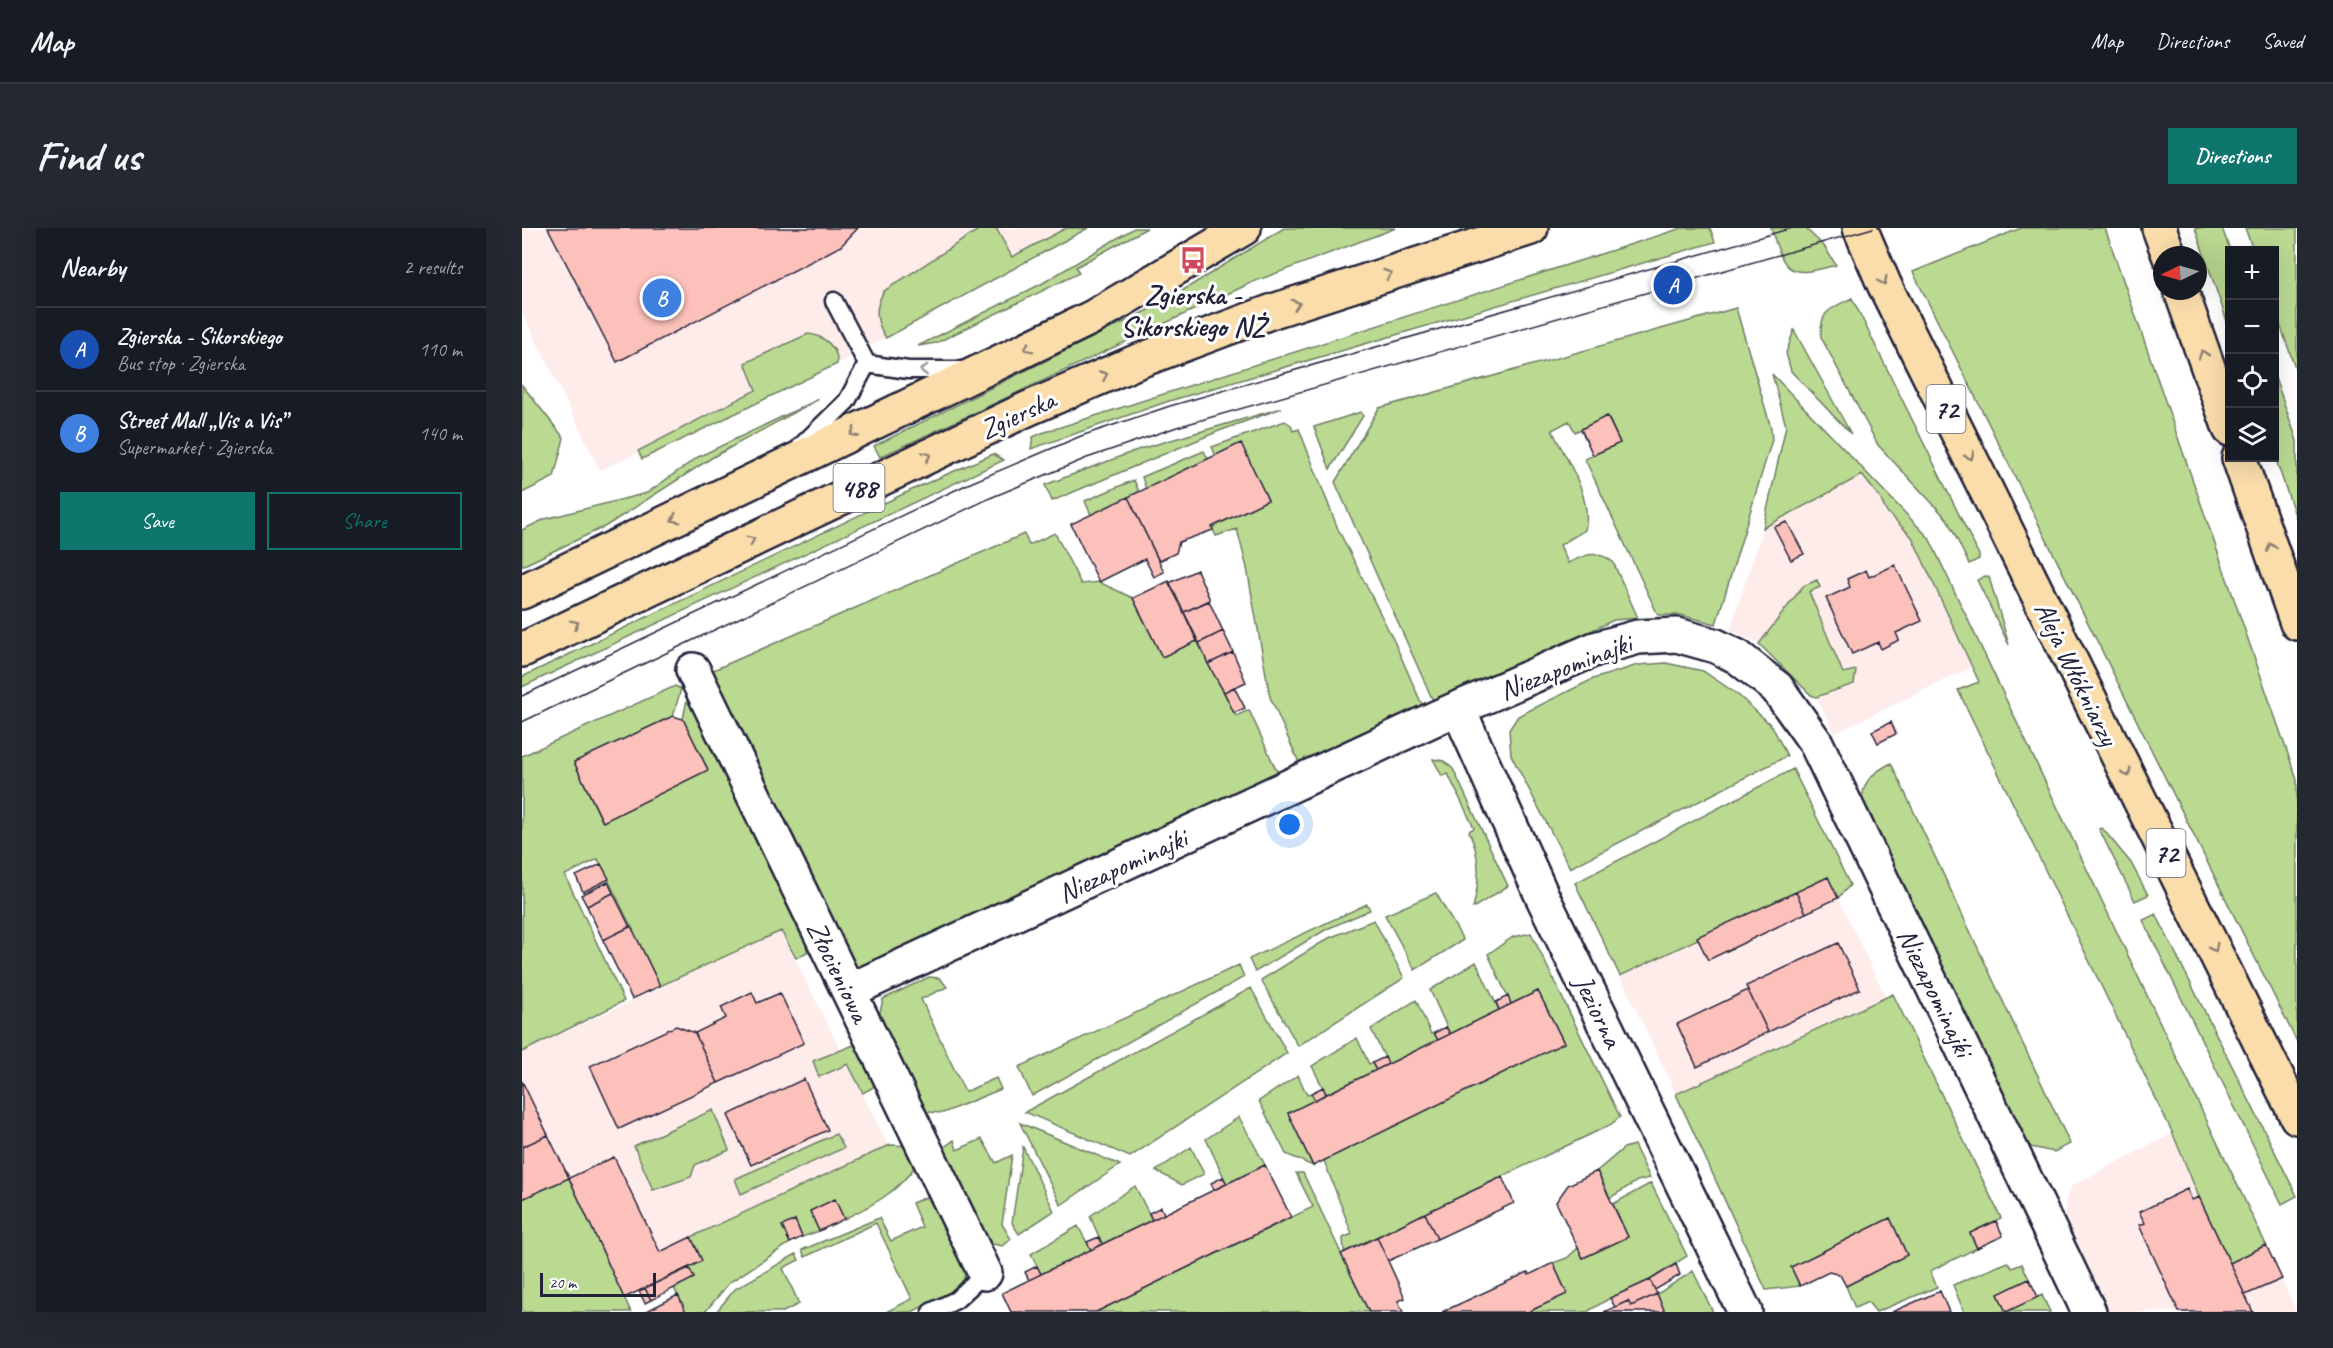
<!DOCTYPE html>
<html lang="en">
<head>
<meta charset="utf-8">
<style>
  :root { --surface:#171b24; --page:#242831; --text:#f1f3f6; --muted:#9ea1a6; --line:#363941; --accent:#0f766e }
  body { margin:0; font-family:Caveat,sans-serif; background:var(--page); color:var(--text) }
  .controls { position:absolute; right:18px; top:18px; display:grid; overflow:hidden; border-radius:0px; box-shadow:0 6px 24px #0002 }
  .controls button { width:54px; height:54px; display:grid; place-items:center; padding:0; border:0; border-bottom:2px solid var(--line); background:var(--surface); color:var(--text); font:30px sans-serif }
  .compass { position:absolute; left:1631px; top:18px; width:54px; height:54px; border-radius:50%; background:var(--surface); box-shadow:0 6px 24px #0002; rotate:265deg }
  .scale { position:absolute; left:18px; bottom:15px; width:116px; box-sizing:border-box; padding-left:6px; border:3px solid #22223b; border-top:0; font-size:16px; line-height:21px; white-space:nowrap; color:#22223b; -webkit-text-stroke:4px #fff; paint-order:stroke }
  .you { position:absolute; left:768px; top:597px; width:21px; height:21px; margin:-15px; border:4px solid #fff; border-radius:50%; background:#1a73e8; box-shadow:0 0 0 9px #1a73e833 }
  .badge { display:grid; place-items:center; width:39px; height:39px; border-radius:50%; background:var(--accent); color:#fff; font-size:20px; font-weight:700 }
  .pin { position:absolute; translate:-50% -50%; border:3px solid #fff; box-shadow:0 2px 6px #0006 }
  .list { margin:0; padding:0; list-style:none }
  h2 { display:flex; justify-content:space-between; align-items:center; height:78px; margin:0; padding:0 24px; font-size:26px }
  h2 small { font-size:20px; font-weight:400; color:var(--muted) }
  .list li { display:grid; grid-template-columns:39px 1fr auto; gap:18px; align-items:center; box-sizing:border-box; height:84px; padding:0 24px; border-top:2px solid var(--line) }
  .list b { display:block; font-size:22px; white-space:nowrap }
  .list p { margin:0; font-size:20px; white-space:nowrap; color:var(--muted) }
  .list em { font-size:20px; font-style:normal; color:var(--muted) }
  .actions { display:flex; gap:12px; padding:18px 24px }
  .actions a { flex:1; padding:14px 0; border:2px solid var(--accent); border-radius:0px; text-align:center; font-size:21px; color:var(--accent) }
  .actions .main { background:var(--accent); color:#fff }
  .icon { flex:none; width:33px; height:33px; fill:none; stroke:currentColor; stroke-width:2; stroke-linecap:round; stroke-linejoin:round }
  .map { position:relative; flex:none; width:1775px; height:1084px; overflow:hidden; border-radius:0px }
  header { display:flex; align-items:center; gap:36px; box-sizing:border-box; height:84px; padding:0 30px; background:var(--surface); border-bottom:2px solid var(--line) }
  header strong { font-size:28px }
  nav { display:flex; gap:33px; margin-inline-start:auto; font-size:21px }
  .intro { display:flex; align-items:center; justify-content:space-between; box-sizing:border-box; height:144px; padding:0 36px }
  h1 { margin:0; font-size:42px }
  .button { padding:15px 27px; border-radius:0px; background:var(--accent); color:#fff; font-size:21px; font-weight:700 }
  main { display:flex; gap:36px; padding:0 36px }
  aside { flex:1; background:var(--surface); border-radius:0px; box-shadow:0 6px 24px #0002 }
  .map>svg:first-child { display:block }
  .built { fill:#feeceb }
  .green { fill:#bad991; stroke:#6e7e66; stroke-width:1.5 }
  .building { fill:#fdc1bb; stroke:#22223b; stroke-width:1.5 }
  .lines { fill:none; stroke-linecap:round; stroke-linejoin:round }
  .service-casing { stroke:#22223b; stroke-width:21 }
  .minor-casing { stroke:#22223b; stroke-width:38 }
  .primary-casing { stroke:#22223b; stroke-width:38 }
  .service { stroke:#fff; stroke-width:16 }
  .minor { stroke:#fff; stroke-width:33 }
  .primary { stroke:#faddab; stroke-width:33 }
  .tram { stroke:#22223b; stroke-width:1.5 }
  .oneway { stroke:#8e8073 }
  .oneway2 { stroke:#9c9ca7 }
  .labels { text-anchor:middle; stroke-width:6; stroke-linejoin:round; paint-order:stroke }
  .shield { fill:#fff; stroke:#646476; stroke-width:1.5 }
  .shield-label { font-size:27px; font-weight:bold; fill:#22223b }
  .poi-label { font-size:28px; font-weight:bold; fill:#22223b; stroke:#fff }
  .street-label { font-size:28px; fill:#22223b; stroke:#fff }
</style>
</head>
<body>
<header>
<strong>Map</strong>
<nav><a>Map</a><a>Directions</a><a>Saved</a></nav>
</header>
<div class="intro"><h1>Find us</h1><a class="button">Directions</a></div>
<main>
<aside>
<h2>Nearby<small>2 results</small></h2>
<ul class="list">
<li><span class="badge" style="background:#1a4fb4">A</span><div><b>Zgierska - Sikorskiego</b><p>Bus stop · Zgierska</p></div><em>110 m</em></li>
<li><span class="badge" style="background:#3f7fe0">B</span><div><b>Street Mall „Vis a Vis”</b><p>Supermarket · Zgierska</p></div><em>140 m</em></li>
</ul>
<div class="actions"><a class="main">Save</a><a>Share</a></div>
</aside>
<div class="map">
<svg width="1775" height="1084" viewBox="0 0 1775 1084">
  <rect width="100%" height="100%" fill="#fff"/>
  <filter id="ink" filterUnits="userSpaceOnUse"><feTurbulence type="fractalNoise" baseFrequency=".0167" numOctaves="2"/><feDisplacementMap in="SourceGraphic" scale="12" xChannelSelector="R" yChannelSelector="G"/><feConvolveMatrix kernelMatrix="1 2 1 2 8 2 1 2 1" color-interpolation-filters="sRGB"/></filter>
  <g filter="url(#ink)">
    <path class="built" d="M 0,0 L 567,0 L 315,136 L 120,231 L 116,225 L 78,242 L 0,84 Z
      M 1340,246 L 1359,270 L 1364,283 L 1390,309 L 1450,439 L 1313,505 L 1294,469 L 1289,467 L 1237,416 L 1208,402 L 1241,300 Z
      M 1306,649 L 1364,769 L 1154,866 L 1098,748 Z
      M 259,703 L 379,943 L 102,1070 L 0,854 L 0,824 Z
      M 1682,889 L 1775,1084 L 1587,1084 L 1543,990 L 1543,974 L 1549,958 Z"/>
    <path class="green" d="M 459,0 L 474,0 L 490,29 L 544,0 L 566,0 L 364,110 C 353,93 352,80 362,63 Z
      M 612,0 L 625,0 L 554,39 L 557,45 L 414,115 L 396,118 L 521,55 Z
      M 762,0 L 874,0 L 731,54 L 358,229 L 352,218 L 642,74 Z
      M 1160,0 L 1188,0 L 1193,14 L 647,173 L 509,221 L 511,209 L 520,205 Z
      M 1249,0 L 1283,0 L 1302,18 L 1314,37 C 1266,50 1263,46 1249,0 Z
      M 1499,0 L 1583,0 L 1775,552 L 1775,814 L 1391,44 Z
      M 1673,0 L 1700,0 L 1708,22 L 1707,99 Z
      M 1723,0 L 1775,0 L 1775,145 L 1753,82 L 1752,22 L 1731,22 Z
      M 1330,70 L 1457,327 L 1457,331 L 1447,336 L 1425,291 L 1356,217 L 1299,109 C 1298,82 1308,81 1330,70 Z
      M 1214,80 L 1249,200 L 1250,212 L 1194,396 L 1158,387 L 1136,387 L 1063,231 L 1098,215 L 1086,188 L 1053,204 L 1047,193 L 1030,202 C 1044,231 1071,269 1063,302 L 1038,317 L 1046,335 C 1063,327 1075,321 1091,334 L 1116,390 L 1092,392 L 912,475 L 813,254 L 857,180 Z
      M 1272,102 L 1329,206 L 1269,143 L 1264,125 Z
      M 286,106 C 301,107 317,120 315,136 L 120,231 L 116,223 L 234,162 L 223,135 Z
      M 1250,146 L 1407,310 L 1744,1017 L 1708,1035 L 1677,969 L 1651,906 L 1436,462 L 1457,454 L 1390,309 L 1364,283 L 1358,270 L 1340,247 L 1241,300 L 1264,198 Z
      M 1753,149 L 1775,213 L 1775,293 L 1753,229 Z
      M 0,157 L 42,210 L 32,249 L 0,265 Z
      M 297,171 L 191,229 L 84,298 L 0,338 L 0,302 L 23,291 L 125,265 L 176,229 Z
      M 760,180 L 697,203 L 530,273 L 523,257 L 618,221 Z
      M 839,184 L 841,188 L 808,241 L 792,199 Z
      M 763,193 L 769,197 L 771,203 L 777,201 L 816,301 L 872,413 L 901,479 L 778,537 L 748,469 L 725,340 L 715,301 L 694,308 L 690,299 L 746,272 L 694,228 L 690,219 Z
      M 682,223 L 686,231 L 624,261 L 620,249 Z
      M 471,226 L 482,232 L 0,459 L 0,449 L 396,259 Z
      M 612,252 L 617,264 L 569,287 L 563,273 Z
      M 533,305 L 559,356 L 577,354 L 611,370 L 640,429 L 675,413 L 714,488 L 727,482 L 757,548 L 336,742 L 328,738 L 187,444 L 502,306 L 507,317 Z
      M 1463,348 L 1467,349 L 1487,417 L 1455,352 Z
      M 1295,352 L 1298,359 L 1287,364 L 1321,445 L 1334,442 L 1332,456 L 1294,469 L 1289,467 L 1237,416 L 1281,358 Z
      M 1144,435 L 1181,443 L 1215,466 L 1250,498 L 1265,528 L 1048,640 L 989,527 L 987,502 L 996,488 L 1071,451 L 1116,437 Z
      M 153,458 L 159,461 L 151,488 L 52,534 L 80,593 L 186,542 L 161,491 L 167,462 L 283,694 L 285,724 L 274,730 L 259,703 L 138,758 L 76,631 L 43,647 L 102,773 L 0,824 L 0,528 Z
      M 911,531 L 922,533 L 931,541 L 986,658 L 951,680 C 958,651 959,631 947,603 L 952,600 L 926,546 L 920,548 Z
      M 1369,535 L 1548,916 L 1532,924 L 1509,919 L 1499,908 L 1340,575 C 1340,552 1351,545 1369,535 Z
      M 1271,541 L 1328,657 L 1316,670 L 1306,649 L 1098,748 L 1053,655 Z
      M 1580,600 L 1609,635 L 1626,667 L 1613,673 L 1577,601 Z
      M 914,665 L 941,712 L 893,742 L 863,687 Z
      M 845,676 L 848,682 L 805,701 L 733,744 L 727,731 Z
      M 1634,686 L 1775,968 L 1760,976 L 1621,692 Z
      M 852,692 L 882,750 L 776,818 L 739,752 L 807,710 Z
      M 1009,705 L 1098,889 L 1088,897 L 822,1024 L 821,1010 L 830,1006 L 801,930 L 1042,815 L 1016,763 L 989,776 L 966,726 L 991,709 Z
      M 954,734 L 977,782 L 928,806 L 908,762 Z
      M 717,737 L 722,749 L 510,868 L 497,839 Z
      M 407,749 L 418,750 L 425,759 L 399,771 L 443,864 L 474,850 L 479,861 L 421,885 L 405,884 L 391,874 L 355,797 L 361,771 Z
      M 729,760 L 765,825 L 608,929 L 503,884 Z
      M 1371,766 L 1479,990 L 1448,1005 L 1455,1020 L 1408,1043 L 1415,1059 L 1354,1084 L 1346,1074 L 1333,1080 L 1324,1058 L 1385,1027 L 1368,990 L 1269,1039 L 1278,1058 L 1244,1062 L 1154,866 Z
      M 894,772 L 909,806 L 912,805 L 916,812 L 866,836 L 849,801 Z
      M 835,810 L 847,836 L 850,835 L 854,842 L 804,866 L 790,838 Z
      M 337,815 L 356,852 L 350,860 L 341,865 L 326,836 L 297,849 L 291,833 Z
      M 776,847 L 785,867 L 789,865 L 793,872 L 766,885 L 791,938 L 764,926 L 737,873 Z
      M 191,882 L 207,922 L 173,937 L 169,949 L 131,962 L 112,918 Z
      M 717,889 L 743,937 L 705,956 L 684,911 Z
      M 498,895 L 598,937 L 539,977 Z
      M 314,906 L 322,920 L 219,966 L 213,951 Z
      M 460,911 L 474,935 L 490,927 L 480,996 L 489,1011 L 481,1018 L 465,1015 L 422,936 L 424,918 L 432,912 L 435,922 Z
      M 368,917 L 390,918 L 395,935 C 378,963 351,977 322,991 L 312,972 L 288,983 L 297,1003 L 280,1009 L 273,992 L 268,1015 L 208,1054 L 183,1084 L 164,1084 L 152,1060 L 172,1050 L 167,1040 L 180,1033 L 169,1009 Z
      M 1112,917 L 1128,950 L 1115,953 L 1088,970 L 1075,943 L 1102,920 Z
      M 501,919 L 532,983 L 497,1006 L 490,995 Z
      M 669,919 L 682,946 L 660,957 L 634,943 Z
      M 774,945 L 781,945 L 847,1084 L 574,1084 L 791,979 Z
      M 47,950 L 109,1084 L 0,1084 L 0,971 Z
      M 1129,955 L 1165,1028 L 1128,1052 L 1088,1070 L 1065,1084 L 1006,1084 L 1045,1066 L 1031,1035 L 1045,1030 L 1056,1020 L 1061,1030 L 1106,1009 L 1091,976 Z
      M 613,958 L 630,992 L 580,1016 L 568,988 Z
      M 412,966 L 443,1039 L 442,1052 L 437,1060 L 390,1084 L 364,1084 L 390,1071 L 354,995 L 283,1029 L 280,1022 L 357,990 L 369,1013 L 400,999 L 390,975 Z
      M 556,998 L 569,1022 L 519,1046 L 509,1026 Z
      M 274,1026 L 277,1032 L 261,1040 L 277,1076 L 261,1084 L 194,1084 L 213,1061 Z
      M 1486,1034 L 1490,1040 L 1500,1036 L 1507,1051 L 1477,1066 L 1484,1083 L 1520,1067 L 1528,1084 L 1442,1084 L 1431,1057 Z
      M 1171,1043 L 1191,1084 L 1143,1084 L 1135,1066 Z"/>
    <path class="building" d="M 26,0 L 336,0 L 319,18 L 95,134 Z
      M 1085,188 L 1098,215 L 1071,227 L 1059,201 Z
      M 719,215 L 746,272 L 690,299 L 691,302 L 657,314 L 654,325 L 637,333 L 606,269 Z
      M 606,269 L 642,344 L 632,349 L 623,331 L 577,354 L 549,296 Z
      M 1265,294 L 1282,326 L 1269,332 L 1252,299 Z
      M 1373,337 L 1400,393 L 1374,405 L 1377,412 L 1359,421 L 1356,414 L 1330,426 L 1304,370 L 1328,359 L 1325,351 L 1344,342 L 1347,349 Z
      M 675,342 L 688,372 L 662,384 L 647,355 Z
      M 647,353 L 675,413 L 640,429 L 611,370 Z
      M 687,373 L 701,403 L 677,415 L 662,384 Z
      M 701,403 L 711,424 L 686,436 L 677,415 Z
      M 711,424 L 724,454 L 702,464 L 686,436 Z
      M 712,459 L 723,480 L 712,485 L 702,464 Z
      M 151,488 L 161,491 L 186,542 L 81,594 L 52,534 Z
      M 1369,494 L 1374,506 L 1356,515 L 1350,503 Z
      M 79,636 L 87,651 L 61,664 L 54,648 Z
      M 1306,649 L 1316,670 L 1284,685 L 1274,664 Z
      M 86,654 L 91,665 L 65,678 L 59,667 Z
      M 1274,664 L 1284,685 L 1186,732 L 1175,709 Z
      M 91,665 L 108,699 L 81,712 L 65,678 Z
      M 109,698 L 138,758 L 110,771 L 81,712 Z
      M 1316,715 L 1338,761 L 1246,804 L 1224,758 Z
      M 1226,762 L 1246,804 L 1175,839 L 1155,796 Z
      M 1016,763 L 1042,815 L 791,938 L 766,885 Z
      M 230,764 L 235,775 L 258,765 L 282,815 L 196,855 L 173,805 L 204,790 L 199,779 Z
      M 986,768 L 989,776 L 977,782 L 974,774 Z
      M 154,798 L 173,805 L 196,855 L 97,901 L 68,838 Z
      M 924,799 L 928,806 L 916,812 L 912,805 Z
      M 863,829 L 866,836 L 854,842 L 850,835 Z
      M 282,851 L 306,902 L 229,937 L 206,887 Z
      M 0,853 L 26,907 L 0,919 Z
      M 801,859 L 804,866 L 793,872 L 789,865 Z
      M 26,907 L 47,950 L 0,971 L 0,919 Z
      M 92,929 L 138,1024 L 169,1009 L 180,1033 L 102,1070 L 47,950 Z
      M 743,937 L 769,989 L 574,1084 L 489,1084 L 480,1065 Z
      M 1075,943 L 1106,1009 L 1061,1030 L 1034,974 L 1046,957 Z
      M 701,949 L 705,956 L 692,962 L 689,955 Z
      M 980,949 L 992,975 L 915,1011 L 903,985 Z
      M 1665,961 L 1670,972 L 1677,969 L 1731,1084 L 1657,1084 L 1617,997 L 1623,995 L 1617,984 Z
      M 313,971 L 322,991 L 297,1003 L 288,983 Z
      M 639,979 L 642,986 L 630,992 L 627,985 Z
      M 903,985 L 915,1011 L 866,1033 L 855,1009 Z
      M 1368,990 L 1385,1027 L 1324,1058 L 1318,1047 L 1307,1044 L 1278,1058 L 1269,1039 Z
      M 273,992 L 280,1009 L 268,1015 L 260,998 Z
      M 1474,993 L 1481,1008 L 1455,1020 L 1448,1005 Z
      M 577,1009 L 580,1016 L 569,1022 L 565,1014 Z
      M 855,1009 L 883,1070 L 876,1073 L 881,1084 L 847,1084 L 819,1026 Z
      M 1744,1017 L 1760,1051 L 1723,1067 L 1708,1035 Z
      M 1031,1035 L 1045,1066 L 1006,1084 L 920,1084 L 1006,1044 L 1007,1047 Z
      M 1154,1036 L 1158,1047 L 1133,1062 L 1128,1052 Z
      M 515,1038 L 519,1046 L 507,1052 L 503,1044 Z
      M 167,1040 L 172,1050 L 129,1072 L 123,1060 Z
      M 1507,1051 L 1516,1069 L 1484,1084 L 1476,1066 Z
      M 1128,1052 L 1135,1066 L 1109,1078 L 1106,1073 L 1093,1079 L 1088,1070 Z
      M 123,1060 L 129,1072 L 123,1075 L 117,1063 Z
      M 1418,1063 L 1427,1084 L 1370,1084 Z
      M 1135,1066 L 1143,1084 L 1082,1084 L 1106,1073 L 1109,1078 Z
      M 156,1067 L 164,1084 L 123,1084 Z"/>
    <g class="lines">
      <defs>
        <path id="service" d="M 345,136 L 386,142 L 443,142
          M 278,219 L 325,173 L 345,136 L 312,73
          M 409,1084 L 434,1072 L 463,1045"/>
        <path id="minor" d="M 171,442 L 463,1045
          M 936,480 L 1021,670 L 1223,1084
          M 327,763 L 914,490 L 1073,421 L 1116,409 L 1155,407 L 1194,418 L 1216,429 L 1255,460 L 1294,515 L 1567,1084"/>
        <path id="primary" d="M 1338,0 L 1362,56 L 1775,889
          M 1637,0 L 1647,27
          M 1659,63 L 1708,201
          M 1717,230 L 1775,395
          M 0,364 L 571,89 L 722,0
          M 0,422 L 505,181 L 614,134 L 751,83 L 1009,0"/>
      </defs>
      <use href="#service" class="service-casing"/>
      <use href="#minor" class="minor-casing"/>
      <use href="#primary" class="primary-casing"/>
      <use href="#service" class="service"/>
      <use href="#minor" class="minor"/>
      <use href="#primary" class="primary"/>
      <path class="tram" d="M 0,468 L 446,256 L 559,208 L 648,178 L 1270,0
        M 0,494 L 468,270 L 565,230 L 655,199 L 1351,0"/>
    </g>
    <defs><path id="oneway-chevron" d="M-2-3.5L2.5 0L-2 3.5" fill="none" stroke-width="1.6" stroke-linecap="round" stroke-linejoin="round" transform="scale(1.5)"/></defs>
    <g class="oneway">
      <use href="#oneway-chevron" transform="translate(866 46) rotate(-18)"/>
      <use href="#oneway-chevron" transform="translate(1361 53) rotate(65)"/>
      <use href="#oneway-chevron" transform="translate(774 76) rotate(-18)"/>
      <use href="#oneway-chevron" transform="translate(506 120) rotate(154)"/>
      <use href="#oneway-chevron" transform="translate(1681 126) rotate(-109)"/>
      <use href="#oneway-chevron" transform="translate(582 147) rotate(-23)"/>
      <use href="#oneway-chevron" transform="translate(332 205) rotate(154)"/>
      <use href="#oneway-chevron" transform="translate(405 228) rotate(-25)"/>
      <use href="#oneway-chevron" transform="translate(1448 228) rotate(64)"/>
      <use href="#oneway-chevron" transform="translate(153 291) rotate(154)"/>
      <use href="#oneway-chevron" transform="translate(229 312) rotate(-26)"/>
      <use href="#oneway-chevron" transform="translate(1749 319) rotate(-109)"/>
      <use href="#oneway-chevron" transform="translate(53 396) rotate(-26)"/>
      <use href="#oneway-chevron" transform="translate(1605 545) rotate(64)"/>
      <use href="#oneway-chevron" transform="translate(1692 720) rotate(64)"/>
    </g>
    <use class="oneway2" href="#oneway-chevron" transform="translate(402 142) rotate(-179)"/>
  </g>
  <defs>
    <symbol id="bus-bare" viewBox="-9 -9 18 18"><path d="M-5-6H5V4H4V6H2V4H-2V6H-4V4H-5ZM-3.5-4V0h7V-4ZM-3.5 1.2v1.5H-2V1.2ZM2 1.2v1.5H3.5V1.2Z" fill="#d1495b" stroke="#fff" stroke-width="2.5" paint-order="stroke"/></symbol>
  </defs>
  <g fill-rule="evenodd">
    <use href="#bus-bare" x="652" y="13" width="38" height="38"/>
  </g>
  <g class="labels">
    <g class="shield">
      <rect x="1404.5" y="157" width="39" height="48" rx="4.5"/>
      <rect x="311.5" y="236" width="51" height="48" rx="4.5"/>
      <rect x="1624.5" y="601" width="39" height="48" rx="4.5"/>
    </g>
    <g class="shield-label">
      <text x="1424" y="190">72</text>
      <text x="337" y="269">488</text>
      <text x="1644" y="634">72</text>
    </g>
    <g class="poi-label">
      <text x="671" y="76">Zgierska -<tspan x="671" dy="32">Sikorskiego NŻ</tspan></text>
    </g>
    <g class="street-label">
      <text transform="translate(495 186) rotate(-25)" y="10">Zgierska</text>
      <text transform="translate(1043 438) rotate(-21)" y="10">Niezapominajki</text>
      <text transform="translate(1555 445) rotate(64)" y="10">Aleja Włókniarzy</text>
      <text transform="translate(600 637) rotate(-25)" y="10">Niezapominajki</text>
      <text transform="translate(317 743) rotate(64)" y="10">Złocieniowa</text>
      <text transform="translate(1414 764) rotate(64)" y="10">Niezapominajki</text>
      <text transform="translate(1077 783) rotate(64)" y="10">Jeziorna</text>
    </g>
  </g>
</svg>
<div class="controls">
<button>+</button>
<button>−</button>
<button><svg class="icon" aria-label="locate" viewBox="0 0 24 24"><circle cx="12" cy="12" r="6"/><path d="M12 2v4M12 18v4M2 12h4M18 12h4"/></svg></button>
<button><svg class="icon" aria-label="layers" viewBox="0 0 24 24"><path d="M12 4l9 5-9 5-9-5zM3 14l9 5 9-5"/></svg></button>
</div>
<svg class="compass" viewBox="-18 -18 36 36"><path d="M0-13l5 13h-10z" fill="#e53935"/><path d="M0 13l5-13h-10z" fill="#9ea1a6"/></svg>
<div class="scale">20 m</div>
<div class="you"></div>
<div class="pin badge" style="left:1151px;top:57px;background:#1a4fb4">A</div>
<div class="pin badge" style="left:140px;top:70px;background:#3f7fe0">B</div>
</div>
</main>
</body>
</html>
